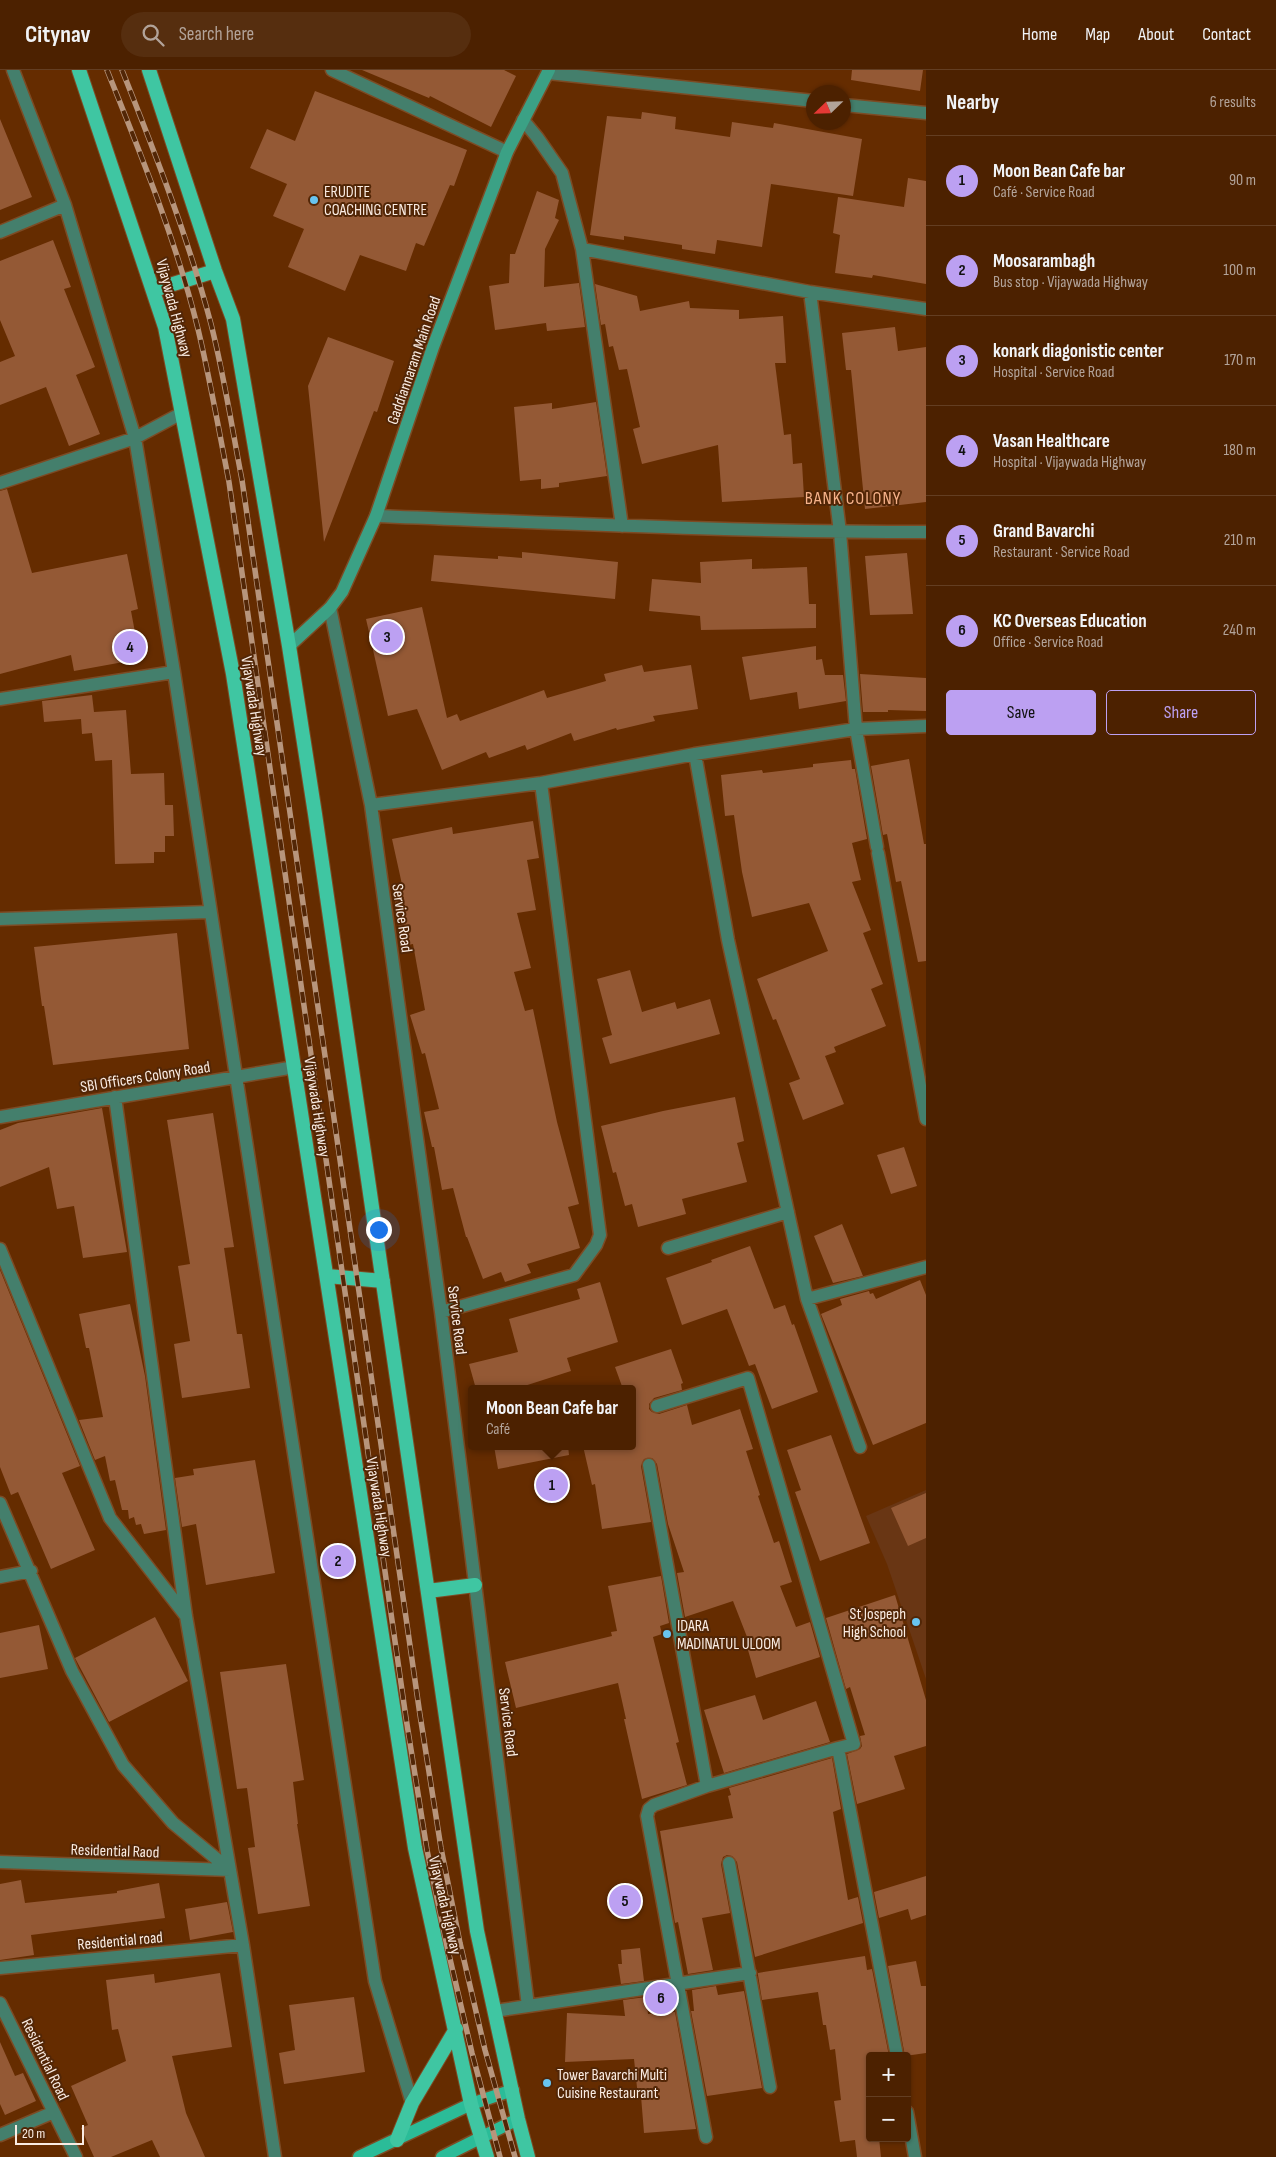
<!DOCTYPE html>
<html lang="en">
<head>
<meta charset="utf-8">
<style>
  :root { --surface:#4c2100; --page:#562e0f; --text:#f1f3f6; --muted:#b2a399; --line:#633e22; --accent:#bca0f2 }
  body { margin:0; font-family:"Sofia Sans Condensed",sans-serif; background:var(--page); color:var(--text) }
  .controls { position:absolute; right:15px; bottom:15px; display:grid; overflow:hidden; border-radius:5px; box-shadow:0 1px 4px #0004 }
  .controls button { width:45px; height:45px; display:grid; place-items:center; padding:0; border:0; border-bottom:1px solid var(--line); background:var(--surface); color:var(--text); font:25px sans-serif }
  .compass { position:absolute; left:806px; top:15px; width:45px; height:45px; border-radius:50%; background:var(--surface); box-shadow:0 1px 4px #0004; rotate:247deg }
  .scale { position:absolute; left:15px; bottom:12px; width:69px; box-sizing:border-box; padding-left:5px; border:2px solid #faece3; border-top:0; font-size:14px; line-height:18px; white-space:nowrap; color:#faece3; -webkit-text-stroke:4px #522606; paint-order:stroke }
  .you { position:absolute; left:378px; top:1159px; width:18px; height:18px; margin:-12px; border:4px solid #fff; border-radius:50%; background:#1a73e8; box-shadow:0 0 0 8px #1a73e833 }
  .badge { display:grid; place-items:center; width:32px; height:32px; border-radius:50%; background:var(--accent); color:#111; font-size:16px; font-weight:700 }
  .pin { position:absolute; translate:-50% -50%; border:2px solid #fff; box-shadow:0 1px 5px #0006 }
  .popup { position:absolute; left:468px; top:1315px; width:168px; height:65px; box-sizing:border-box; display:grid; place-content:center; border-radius:5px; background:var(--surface); filter:drop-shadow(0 1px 4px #0005); font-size:16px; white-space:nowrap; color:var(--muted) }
  .popup b { font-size:19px; color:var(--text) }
  .popup::after { content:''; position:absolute; left:50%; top:100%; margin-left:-10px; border:10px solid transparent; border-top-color:var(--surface) }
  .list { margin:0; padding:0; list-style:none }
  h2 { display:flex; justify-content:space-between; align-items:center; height:65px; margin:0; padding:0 20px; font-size:21px }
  h2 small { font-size:16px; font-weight:400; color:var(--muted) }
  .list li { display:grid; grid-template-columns:32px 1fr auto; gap:15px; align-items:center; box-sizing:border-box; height:90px; padding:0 20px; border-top:1px solid var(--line) }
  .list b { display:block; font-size:19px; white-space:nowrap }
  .list p { margin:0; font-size:16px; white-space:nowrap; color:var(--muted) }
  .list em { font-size:16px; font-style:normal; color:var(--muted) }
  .actions { display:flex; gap:10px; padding:15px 20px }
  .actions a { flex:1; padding:11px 0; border:1px solid var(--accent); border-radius:5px; text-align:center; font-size:18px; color:var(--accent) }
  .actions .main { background:var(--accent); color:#111 }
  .icon { flex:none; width:28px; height:28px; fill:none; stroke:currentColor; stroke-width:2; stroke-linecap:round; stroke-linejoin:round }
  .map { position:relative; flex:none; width:926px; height:2087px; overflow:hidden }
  header { display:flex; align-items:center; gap:30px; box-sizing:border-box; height:70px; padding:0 25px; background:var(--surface); border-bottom:1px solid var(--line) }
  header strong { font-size:24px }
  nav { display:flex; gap:28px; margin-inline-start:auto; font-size:18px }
  .search { width:350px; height:45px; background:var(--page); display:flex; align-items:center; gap:12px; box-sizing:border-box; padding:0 18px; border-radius:28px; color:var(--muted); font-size:19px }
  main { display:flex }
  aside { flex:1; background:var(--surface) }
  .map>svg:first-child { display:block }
  .built { fill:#693614 }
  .building { fill:#945935 }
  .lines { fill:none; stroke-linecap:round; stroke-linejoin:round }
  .minor-casing { stroke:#7d4b24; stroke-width:15 }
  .tertiary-casing { stroke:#7d4b24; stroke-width:15 }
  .secondary-casing { stroke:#7d4b24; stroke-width:15 }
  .primary-casing { stroke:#7d4b24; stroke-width:15 }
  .trunk-casing { stroke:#7d4b24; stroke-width:16 }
  .minor { stroke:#447f6c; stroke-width:12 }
  .tertiary { stroke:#447f6c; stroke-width:12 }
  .secondary { stroke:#3ba185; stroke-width:12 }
  .primary { stroke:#2bbc98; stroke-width:12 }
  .trunk { stroke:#3fc6a2; stroke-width:14 }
  .rail-casing { stroke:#b7957c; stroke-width:5.5 }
  .rail { stroke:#522606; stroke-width:4; stroke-dasharray:11; stroke-linecap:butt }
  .poi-dot { fill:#68c4f0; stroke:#522606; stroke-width:2 }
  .labels { text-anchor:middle; stroke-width:4; stroke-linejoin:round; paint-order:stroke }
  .poi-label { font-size:16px; fill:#faece3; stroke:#522606; text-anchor:start }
  .street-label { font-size:16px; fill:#faece3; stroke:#522606 }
  .neighbourhood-label { font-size:18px; letter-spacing:1px; fill:#f7b28a; stroke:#522606 }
</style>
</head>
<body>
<header>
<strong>Citynav</strong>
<div class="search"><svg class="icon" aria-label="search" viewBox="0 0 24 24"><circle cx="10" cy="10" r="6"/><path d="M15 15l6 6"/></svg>Search here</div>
<nav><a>Home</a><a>Map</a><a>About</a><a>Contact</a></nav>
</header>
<main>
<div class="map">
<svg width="926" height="2087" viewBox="0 0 926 2087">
  <rect width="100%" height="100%" fill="#652c00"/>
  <path class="built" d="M 926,1420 L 926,1609 L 887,1494 L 866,1446 Z"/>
  <path class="building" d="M 362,0 L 504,0 L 516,6 L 491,57 L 430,26 L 429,28 Z
    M 852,0 L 923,0 L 920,21 L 851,10 Z
    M 315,21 L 467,80 L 454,116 L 450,115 L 424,176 L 416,173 L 406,201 L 360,185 L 345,221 L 288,197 L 304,159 L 273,146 L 287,114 L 250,98 L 267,59 L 295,71 Z
    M 642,42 L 676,47 L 675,59 L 730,67 L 732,52 L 773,58 L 774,53 L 862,69 L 853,126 L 771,114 L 762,177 L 717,170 L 715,184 L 682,179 L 682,175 L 624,166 L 624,170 L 590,165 L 607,46 L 641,49 Z
    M 0,49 L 32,127 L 0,140 Z
    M 908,108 L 926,111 L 926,214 L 873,205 L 872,208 L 835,203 L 840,165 L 833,163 L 838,127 L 904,137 Z
    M 537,121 L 559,130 L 555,148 L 559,150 L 545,179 L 544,217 L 579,213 L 585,257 L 547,261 L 546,253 L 495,260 L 489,216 L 509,213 L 510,184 L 515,184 Z
    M 53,170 L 71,217 L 64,219 L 95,297 L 76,305 L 100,364 L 69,376 L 46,317 L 0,335 L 0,292 L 15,286 L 0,250 L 0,191 Z
    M 595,214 L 637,226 L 640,241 L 689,231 L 690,238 L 739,240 L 739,249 L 783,246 L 786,293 L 775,293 L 784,365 L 791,364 L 793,394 L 802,393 L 804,427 L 722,432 L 718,375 L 642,394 L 633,359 L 640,357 L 627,299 L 619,300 L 613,276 L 609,277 L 605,254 L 601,255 Z
    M 895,257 L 898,281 L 926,277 L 926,432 L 865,439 L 851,300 L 846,300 L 842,263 Z
    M 328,267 L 394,291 L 377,342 L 374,341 L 324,472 L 308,316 Z
    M 596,332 L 607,406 L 559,413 L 559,417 L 541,419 L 541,409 L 520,411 L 514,337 L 552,333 L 552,339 Z
    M 7,419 L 32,503 L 127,484 L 138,539 L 131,541 L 140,589 L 74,601 L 71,585 L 0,604 L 0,421 Z
    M 522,482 L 618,492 L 615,529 L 431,511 L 434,485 L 498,489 L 498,486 L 522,488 Z
    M 907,483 L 913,544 L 870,545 L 865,486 Z
    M 752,489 L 752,499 L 807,497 L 809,534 L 816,534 L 816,558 L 701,560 L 700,546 L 649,541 L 652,509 L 701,513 L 700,492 Z
    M 422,537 L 447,648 L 457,644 L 460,651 L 544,620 L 547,628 L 606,611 L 604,604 L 642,595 L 644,602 L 691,595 L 698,639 L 653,646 L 655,651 L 617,660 L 616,658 L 574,671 L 571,663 L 527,680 L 525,675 L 489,688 L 486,682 L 442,700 L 417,639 L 388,646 L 366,549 Z
    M 816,576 L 816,590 L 822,589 L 825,605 L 843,605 L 846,631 L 799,639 L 797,622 L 750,630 L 742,587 Z
    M 860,604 L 926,608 L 926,641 L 888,640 L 888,642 L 863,642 Z
    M 92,625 L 94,642 L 126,640 L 131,704 L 164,703 L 165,735 L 173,735 L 174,766 L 165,766 L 165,782 L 154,782 L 154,793 L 115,794 L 112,690 L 95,691 L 92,663 L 82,664 L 81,649 L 44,652 L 42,631 Z
    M 909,689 L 924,774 L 926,774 L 926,891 L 918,892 L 901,811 L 896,812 L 887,764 L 883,765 L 871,696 Z
    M 851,690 L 852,699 L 855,699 L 867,769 L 852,773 L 861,810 L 852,812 L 871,860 L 863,863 L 883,914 L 871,919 L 886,956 L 834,977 L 836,982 L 825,986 L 844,1034 L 803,1050 L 789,1013 L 800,1009 L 776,949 L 773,950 L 757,909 L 828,881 L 809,833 L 752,847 L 742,802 L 734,745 L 725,746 L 721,705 L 762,700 L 763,703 L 813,697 L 813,694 Z
    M 533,751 L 539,788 L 527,790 L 536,840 L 517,843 L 531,898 L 514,902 L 525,941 L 533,939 L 557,1052 L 579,1134 L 568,1137 L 580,1178 L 527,1194 L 531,1203 L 505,1212 L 501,1202 L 483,1209 L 467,1167 L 466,1167 L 453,1118 L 442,1120 L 434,1077 L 432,1077 L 424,1042 L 439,1039 L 425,983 L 422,984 L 410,945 L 425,940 L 413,874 L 402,876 L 393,820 L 403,819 L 392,769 L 452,757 L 453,764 Z
    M 177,863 L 189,979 L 53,995 L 44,936 L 42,936 L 34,877 Z
    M 630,900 L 642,942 L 675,932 L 677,939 L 710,929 L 720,964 L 610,994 L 602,968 L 612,965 L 597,909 Z
    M 735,1027 L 744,1071 L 737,1073 L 747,1112 L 682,1129 L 686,1144 L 638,1157 L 632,1134 L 625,1136 L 616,1102 L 613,1103 L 601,1056 L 663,1041 Z
    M 102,1038 L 127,1182 L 83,1188 L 74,1136 L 57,1139 L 49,1097 L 0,1117 L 0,1060 L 18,1053 Z
    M 213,1043 L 234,1177 L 224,1178 L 237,1264 L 242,1264 L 250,1318 L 182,1328 L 174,1274 L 190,1271 L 178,1196 L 190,1194 L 167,1050 Z
    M 904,1077 L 917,1116 L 891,1124 L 877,1085 Z
    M 842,1154 L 863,1206 L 833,1213 L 814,1166 Z
    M 750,1176 L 774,1239 L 785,1235 L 792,1255 L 794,1254 L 818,1322 L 772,1339 L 755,1294 L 749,1296 L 727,1239 L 682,1255 L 666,1208 L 712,1192 L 711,1190 Z
    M 0,1200 L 80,1396 L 62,1403 L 95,1480 L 51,1499 L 18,1422 L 11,1425 L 0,1397 Z
    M 920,1210 L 926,1225 L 926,1353 L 873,1375 L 821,1244 L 842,1235 L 840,1229 L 869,1221 L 870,1224 L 873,1223 L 876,1229 Z
    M 600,1212 L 618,1272 L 567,1288 L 571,1301 L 515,1319 L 476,1319 L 469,1294 L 518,1282 L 509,1249 L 580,1229 L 577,1219 Z
    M 130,1234 L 145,1306 L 166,1460 L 144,1464 L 141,1454 L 136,1455 L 134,1447 L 129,1449 L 128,1440 L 122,1440 L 115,1410 L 110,1411 L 105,1386 L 95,1390 L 79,1350 L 103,1347 L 89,1278 L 86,1278 L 79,1244 Z
    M 671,1279 L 683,1313 L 681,1314 L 682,1320 L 654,1328 L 649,1334 L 649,1339 L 652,1342 L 659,1344 L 687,1335 L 692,1355 L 740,1339 L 753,1379 L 746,1381 L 760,1425 L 758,1426 L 774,1473 L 779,1471 L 792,1512 L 780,1516 L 796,1557 L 810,1552 L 820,1587 L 756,1608 L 746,1573 L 749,1572 L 733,1531 L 685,1547 L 677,1503 L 684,1502 L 668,1454 L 657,1394 L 652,1388 L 644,1389 L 641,1396 L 651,1452 L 602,1459 L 595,1414 L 592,1415 L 583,1376 L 632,1376 L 632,1319 L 623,1319 L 615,1297 Z
    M 831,1365 L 870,1473 L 820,1491 L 795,1422 L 801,1420 L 787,1380 Z
    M 494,1376 L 568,1376 L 569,1385 L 498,1399 Z
    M 255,1390 L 275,1503 L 206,1515 L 196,1454 L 182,1457 L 175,1408 L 194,1405 L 193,1399 Z
    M 926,1423 L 926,1468 L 908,1476 L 891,1438 Z
    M 661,1506 L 669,1553 L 660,1556 L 662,1564 L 653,1567 L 679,1672 L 676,1673 L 687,1715 L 642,1729 L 624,1649 L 626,1649 L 618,1613 L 516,1638 L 505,1592 L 612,1566 L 611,1562 L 617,1561 L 608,1516 Z
    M 895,1525 L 926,1630 L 926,1676 L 894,1686 L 905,1719 L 857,1734 L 847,1684 L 860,1679 L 862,1676 L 860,1666 L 865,1665 L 850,1617 L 846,1619 L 826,1548 Z
    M 155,1547 L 188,1611 L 109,1652 L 75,1588 Z
    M 39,1555 L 48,1599 L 0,1608 L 0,1563 Z
    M 286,1594 L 304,1710 L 293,1712 L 298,1754 L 297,1754 L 310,1836 L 258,1844 L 248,1778 L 255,1777 L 247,1718 L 237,1719 L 220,1602 Z
    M 755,1625 L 763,1650 L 816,1631 L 830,1672 L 724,1703 L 704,1640 Z
    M 832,1688 L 841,1739 L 833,1742 L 848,1830 L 858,1827 L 863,1853 L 755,1887 L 737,1792 L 732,1786 L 727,1785 L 723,1787 L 721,1794 L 730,1843 L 702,1848 L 713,1900 L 688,1904 L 678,1852 L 675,1853 L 660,1761 L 733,1748 L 728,1726 L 731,1725 L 729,1718 Z
    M 926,1806 L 926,1845 L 911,1850 L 908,1839 L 879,1848 L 874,1822 Z
    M 21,1810 L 25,1833 L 117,1823 L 117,1821 L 159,1813 L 165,1848 L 31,1865 L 34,1885 L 0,1890 L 0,1814 Z
    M 227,1832 L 233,1862 L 190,1870 L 185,1839 Z
    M 640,1878 L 644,1911 L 621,1914 L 618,1894 L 622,1894 L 621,1880 Z
    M 865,1886 L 867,1900 L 872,1899 L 889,1986 L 870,1986 L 870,2068 L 879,2068 L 881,2087 L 857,2087 L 855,2070 L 840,2072 L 834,2031 L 841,2030 L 835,1979 L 830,1980 L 826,1955 L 823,1955 L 818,1922 L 762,1930 L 758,1905 L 758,1903 Z
    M 916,1891 L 921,1916 L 926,1916 L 926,1983 L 905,1986 L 888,1896 Z
    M 220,1903 L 232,1977 L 172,1986 L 186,2043 L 205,2087 L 160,2087 L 152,2070 L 111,2087 L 94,2087 L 81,2058 L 88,2055 L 71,2016 L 126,1991 L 118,1959 L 112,1960 L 106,1910 L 154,1904 L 155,1913 Z
    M 716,1916 L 718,1925 L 744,1921 L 762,2018 L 707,2026 L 691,1941 L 694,1941 L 692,1920 Z
    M 354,1927 L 365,2002 L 284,2014 L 279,1983 L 295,1980 L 289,1935 Z
    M 646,1927 L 648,1944 L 675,1942 L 696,2059 L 644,2063 L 641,2026 L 638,2027 L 634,1989 L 565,1992 L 567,1943 L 625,1946 L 623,1930 Z
    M 0,1972 L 15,2006 L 23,2003 L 36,2031 L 5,2045 L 0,2034 Z"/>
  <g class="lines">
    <defs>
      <path id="minor" d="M 13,0 L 65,135 L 135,368 L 174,602 L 375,1911 L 412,2033
        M 332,0 L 507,82
        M 523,50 L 537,67 L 562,103 L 582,179 L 622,456
        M 0,162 L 65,135
        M 582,179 L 810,222 L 926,239
        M 810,222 L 840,462 L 856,659 L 877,777
        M 0,413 L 135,368 L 182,343
        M 376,446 C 559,453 743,462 926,462
        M 330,538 L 371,735 L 441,1242 L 528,1936 L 495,1941
        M 0,629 L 174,602
        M 695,684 L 728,870 L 807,1229 L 860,1377
        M 371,735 L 541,713 L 695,684 L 856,659 L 926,656
        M 878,783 L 926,1049
        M 0,849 L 209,842
        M 115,1027 L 186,1546 L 243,1875 L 275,2087
        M 0,1047 L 295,997
        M 668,1178 L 788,1142
        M 0,1179 L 110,1448 L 186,1546
        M 807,1229 L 926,1197
        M 441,1242 L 574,1205 L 596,1175 L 600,1165 L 541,713
        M 657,1336 L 748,1308 L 854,1674 L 838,1678 L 897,1986
        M 649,1395 L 707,1716
        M 0,1433 L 72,1601 L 123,1695 L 173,1753 L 230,1800
        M 0,1507 L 31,1501
        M 0,1792 L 230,1800
        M 729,1793 L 770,2017
        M 0,1898 L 243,1875
        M 0,1933 L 76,2087
        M 528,1936 L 750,1903
        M 907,2042 L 915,2087
        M 0,2065 L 54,2042
        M 706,2067 L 647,1746 L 649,1739 L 654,1735 L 707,1716 L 838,1678"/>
      <path id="tertiary" d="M 548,3 L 814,31
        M 844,35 L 926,43"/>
      <path id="secondary" d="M 289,576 L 330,538 L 342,522 L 376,446 L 433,277 L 507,82 L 549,0"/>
      <path id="primary" d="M 359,2087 L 471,2034 L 513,2020
        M 442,2087 L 518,2049"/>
      <path id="trunk" d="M 79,0 L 165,257 L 233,604 L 415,1778 L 471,2034 L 487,2087
        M 149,0 L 215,201 L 233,249 L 289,576 L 315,744 L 477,1861 L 518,2049 L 528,2087
        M 154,220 L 215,201
        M 327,1206 L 383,1211
        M 428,1521 L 475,1515
        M 397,2070 L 412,2033 L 456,1959"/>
    </defs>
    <use href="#minor" class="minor-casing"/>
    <use href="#tertiary" class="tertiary-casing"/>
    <use href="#secondary" class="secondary-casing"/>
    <use href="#primary" class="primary-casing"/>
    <use href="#trunk" class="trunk-casing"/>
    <use href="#minor" class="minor"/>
    <use href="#tertiary" class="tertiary"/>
    <use href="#secondary" class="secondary"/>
    <use href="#primary" class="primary"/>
    <use href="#trunk" class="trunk"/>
    <defs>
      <path id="rail" d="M 107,0 C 141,85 176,170 198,259 C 210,309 219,361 229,412 L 406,1648 L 427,1780 L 447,1876 L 472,1983 L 500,2087
        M 122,0 C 155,83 188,167 211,254 C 224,305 232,358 242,410 L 420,1645 L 441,1778 L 460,1873 L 485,1980 L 515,2087"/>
    </defs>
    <use href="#rail" class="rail-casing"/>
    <use href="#rail" class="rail"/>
  </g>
  <g class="poi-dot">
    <circle cx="314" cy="130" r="5"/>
    <circle cx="916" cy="1552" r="5"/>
    <circle cx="667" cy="1564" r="5"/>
    <circle cx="547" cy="2013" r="5"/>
  </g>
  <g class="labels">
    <g class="poi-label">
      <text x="324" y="127">ERUDITE<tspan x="324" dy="18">COACHING CENTRE</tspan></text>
      <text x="906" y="1549" text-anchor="end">St Jospeph<tspan x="906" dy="18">High School</tspan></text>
      <text x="677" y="1561">IDARA<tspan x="677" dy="18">MADINATUL ULOOM</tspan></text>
      <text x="557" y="2010">Tower Bavarchi Multi<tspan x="557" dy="18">Cuisine Restaurant</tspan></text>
    </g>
    <g class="street-label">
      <text transform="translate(175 238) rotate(75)" y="6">Vijaywada Highway</text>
      <text transform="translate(413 290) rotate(-71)" y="6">Gaddiannaram Main Road</text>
      <text transform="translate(255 636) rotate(81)" y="6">Vijaywada Highway</text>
      <text transform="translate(403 848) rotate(82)" y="6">Service Road</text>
      <text transform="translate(145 1006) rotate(-9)" y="6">SBI Officers Colony Road</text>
      <text transform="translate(318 1037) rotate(81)" y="6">Vijaywada Highway</text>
      <text transform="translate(458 1250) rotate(83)" y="6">Service Road</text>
      <text transform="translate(380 1437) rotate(81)" y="6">Vijaywada Highway</text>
      <text transform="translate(509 1652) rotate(83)" y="6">Service Road</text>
      <text transform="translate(115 1780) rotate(2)" y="6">Residential Raod</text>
      <text transform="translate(446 1835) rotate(77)" y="6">Vijaywada Highway</text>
      <text transform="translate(120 1870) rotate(-5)" y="6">Residential road</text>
      <text transform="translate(46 1989) rotate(64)" y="6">Residential Road</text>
    </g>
    <g class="neighbourhood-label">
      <text x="853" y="434">BANK COLONY</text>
    </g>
  </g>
</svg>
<div class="controls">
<button>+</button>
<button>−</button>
</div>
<svg class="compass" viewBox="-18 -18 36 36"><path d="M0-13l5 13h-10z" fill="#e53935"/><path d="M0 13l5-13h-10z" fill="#b2a399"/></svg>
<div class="scale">20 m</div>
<div class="you"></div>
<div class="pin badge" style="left:552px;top:1415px">1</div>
<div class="popup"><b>Moon Bean Cafe bar</b>Café</div>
<div class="pin badge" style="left:338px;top:1491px">2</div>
<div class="pin badge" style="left:387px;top:567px">3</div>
<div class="pin badge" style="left:130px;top:577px">4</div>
<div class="pin badge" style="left:625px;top:1831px">5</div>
<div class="pin badge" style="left:661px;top:1928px">6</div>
</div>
<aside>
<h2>Nearby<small>6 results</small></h2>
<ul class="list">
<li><span class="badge">1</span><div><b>Moon Bean Cafe bar</b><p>Café · Service Road</p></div><em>90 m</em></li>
<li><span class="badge">2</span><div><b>Moosarambagh</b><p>Bus stop · Vijaywada Highway</p></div><em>100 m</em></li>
<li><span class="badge">3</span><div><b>konark diagonistic center</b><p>Hospital · Service Road</p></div><em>170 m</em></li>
<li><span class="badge">4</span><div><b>Vasan Healthcare</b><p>Hospital · Vijaywada Highway</p></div><em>180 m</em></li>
<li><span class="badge">5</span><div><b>Grand Bavarchi</b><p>Restaurant · Service Road</p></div><em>210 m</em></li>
<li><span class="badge">6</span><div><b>KC Overseas Education</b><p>Office · Service Road</p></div><em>240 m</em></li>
</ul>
<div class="actions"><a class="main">Save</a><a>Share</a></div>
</aside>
</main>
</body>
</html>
